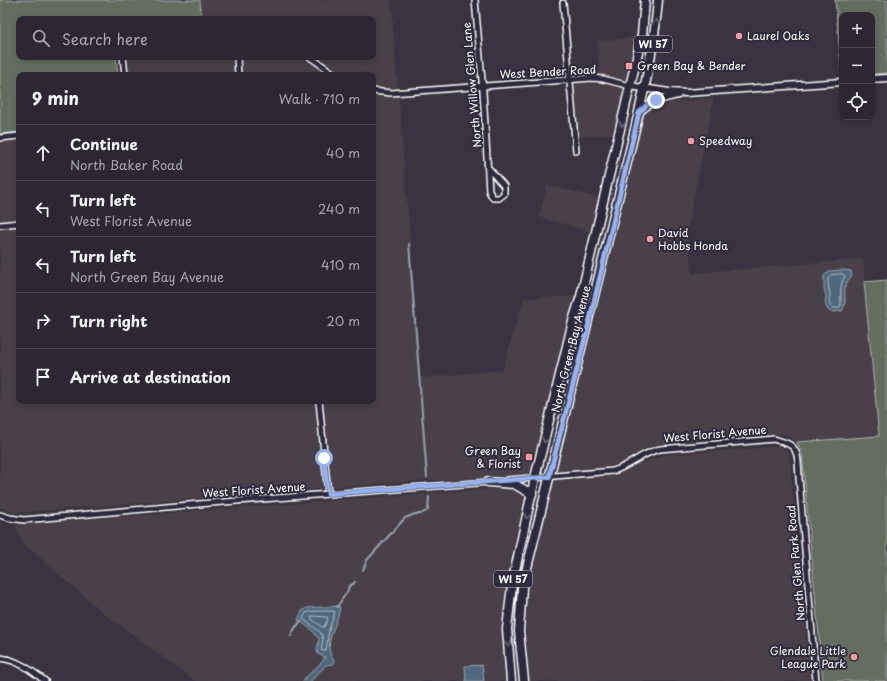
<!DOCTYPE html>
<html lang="en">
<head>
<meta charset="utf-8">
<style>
  :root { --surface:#2c2732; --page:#38333e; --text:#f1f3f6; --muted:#a6a5ac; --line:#48444d }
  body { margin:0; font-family:"Playpen Sans",sans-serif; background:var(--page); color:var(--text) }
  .controls { position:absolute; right:12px; top:12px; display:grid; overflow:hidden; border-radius:8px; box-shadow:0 2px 6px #0003 }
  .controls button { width:36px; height:36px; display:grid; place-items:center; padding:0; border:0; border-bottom:1px solid var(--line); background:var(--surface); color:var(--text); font:20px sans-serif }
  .stop { position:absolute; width:12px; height:12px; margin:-9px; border:3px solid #95b2f1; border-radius:50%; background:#fff }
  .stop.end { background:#95b2f1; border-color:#fff; box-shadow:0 1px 4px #0008 }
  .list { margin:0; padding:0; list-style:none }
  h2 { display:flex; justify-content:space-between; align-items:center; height:52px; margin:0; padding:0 16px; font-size:17px }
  h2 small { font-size:13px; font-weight:400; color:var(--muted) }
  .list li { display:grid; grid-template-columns:26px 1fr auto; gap:12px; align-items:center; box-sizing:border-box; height:56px; padding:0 16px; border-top:1px solid var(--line) }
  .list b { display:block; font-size:15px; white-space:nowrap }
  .list p { margin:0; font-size:13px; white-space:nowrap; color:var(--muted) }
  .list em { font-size:13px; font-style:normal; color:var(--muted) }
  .icon { flex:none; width:22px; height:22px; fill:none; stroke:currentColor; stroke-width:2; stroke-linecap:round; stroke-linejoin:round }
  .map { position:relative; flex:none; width:887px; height:681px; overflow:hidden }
  .search { position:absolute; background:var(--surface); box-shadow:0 2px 6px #0003; left:16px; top:16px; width:360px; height:44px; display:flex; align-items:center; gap:10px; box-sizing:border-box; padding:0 14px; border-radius:8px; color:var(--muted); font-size:15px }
  .panel { position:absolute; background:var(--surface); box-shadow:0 2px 6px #0003; left:16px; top:72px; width:360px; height:332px; border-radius:8px }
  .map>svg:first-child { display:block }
  .built { fill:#483f48 }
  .green { fill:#656d60; stroke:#b2b6b0 }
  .water { fill:#50687b; stroke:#96a4b0 }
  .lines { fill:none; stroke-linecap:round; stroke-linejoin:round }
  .shore { stroke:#b9c3ca; stroke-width:1 }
  .stream { stroke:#96a4b0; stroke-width:2 }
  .minor-casing { stroke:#fff; stroke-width:8 }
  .tertiary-casing { stroke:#fff; stroke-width:9 }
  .primary-casing { stroke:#fff; stroke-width:11 }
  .minor { stroke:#2f2a3d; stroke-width:5 }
  .tertiary { stroke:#2f2a3d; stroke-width:6 }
  .primary { stroke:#2f2a3d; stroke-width:8 }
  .oneway { stroke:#6d6a77 }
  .route { stroke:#95b2f1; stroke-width:5 }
  .poi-dot { fill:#ff9aa2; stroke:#2f2a3d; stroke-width:1.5 }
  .labels { text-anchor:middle; stroke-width:4; stroke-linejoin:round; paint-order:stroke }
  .shield { fill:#2f2a3d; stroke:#c1bfc5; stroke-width:1 }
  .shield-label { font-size:10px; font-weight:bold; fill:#fff }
  .poi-label { font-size:11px; fill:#fff; stroke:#2f2a3d; text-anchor:start }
  .street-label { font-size:11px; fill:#fff; stroke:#2f2a3d }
</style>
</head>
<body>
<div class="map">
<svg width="887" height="681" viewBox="0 0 887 681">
  <rect width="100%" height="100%" fill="#3a3442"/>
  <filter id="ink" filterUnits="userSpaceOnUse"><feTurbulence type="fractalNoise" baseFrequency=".025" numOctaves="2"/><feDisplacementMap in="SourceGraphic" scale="8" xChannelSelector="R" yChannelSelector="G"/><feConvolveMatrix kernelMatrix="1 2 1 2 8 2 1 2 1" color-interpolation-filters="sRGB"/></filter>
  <g filter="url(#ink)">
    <path class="built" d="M 200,0 L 391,0 L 421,378 L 502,370 L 524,298 L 581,296 L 535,478 L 488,482 L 429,480 L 28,512 L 10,512 L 0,507 L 0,142 L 19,140 L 19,401 L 373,401 L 373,75 L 129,75 L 127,57 L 373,57 L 373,19 L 201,19 Z
      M 635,37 L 630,67 L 614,134 L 579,137 L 574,87 L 575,84 L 578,83 L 598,84 L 600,74 L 597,41 Z
      M 714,98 L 687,231 L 692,273 L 863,259 L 879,436 L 797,442 L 786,435 L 776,434 L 682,441 L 650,446 L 642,450 L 642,463 L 664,455 L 769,447 L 782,447 L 789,452 L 810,681 L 529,681 L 527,657 L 526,626 L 528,590 L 531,574 L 642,116 L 645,111 L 655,104 L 659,103 Z
      M 547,185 L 599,198 L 591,232 L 539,217 Z
      M 510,488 L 519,491 L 522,494 L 524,502 L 511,557 L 505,592 L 503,625 L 503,655 L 506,681 L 195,681 L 102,612 L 24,544 L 15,525 L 454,491 Z"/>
    <path class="green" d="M 0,0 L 200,0 L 201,19 L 19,19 L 19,57 L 116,57 L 118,75 L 19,75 L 19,132 L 0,134 Z
      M 835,0 L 887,0 L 887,73 L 872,74 L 872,15 L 842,15 L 842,76 Z
      M 887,280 L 887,681 L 823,681 L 803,463 L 802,453 L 797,442 L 879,436 L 864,282 Z"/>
    <path class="water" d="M 843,270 L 851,271 L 852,276 C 838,290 850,298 842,311 L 831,312 L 828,310 L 825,304 L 826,296 L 824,289 L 824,276 L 829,271 Z
      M 337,606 L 340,607 C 339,621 326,638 330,653 C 330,656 333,658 334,661 L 332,664 L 326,665 L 311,681 L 302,681 L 323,661 L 325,657 L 318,654 L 317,650 L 319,639 L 311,629 L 298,620 L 302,611 L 307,608 Z
      M 482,665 L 484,681 L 466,681 L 465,666 Z"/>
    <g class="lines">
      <path class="shore" d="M 843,274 L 845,276 C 839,285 841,295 841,305 L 839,308 L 832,308 C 828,303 830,301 830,295 C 829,289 828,285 828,278 L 831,275 Z
        M 315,611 L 333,611 L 335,612 L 329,630 L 326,650 L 324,651 L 321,650 L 323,640 L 322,636 L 320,632 L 303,619 L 306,613 Z
        M 313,616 L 327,617 L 328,619 L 324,627 L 322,627 L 312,619 L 311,617 Z"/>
      <path class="stream" d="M 409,244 L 427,477
        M 363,570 L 367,560 L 405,518 L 415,514 L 421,514 L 428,510 L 429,497
        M 337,607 L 347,592 L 349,586 L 353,584 L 355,582
        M 291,636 L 295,628 L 301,621"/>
      <defs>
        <path id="minor" d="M 475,0 L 483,92 L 489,191 L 493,198 L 499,198 L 504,194 L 504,186 L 489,169
          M 563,3 L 576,151
          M 123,57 L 125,75
          M 237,57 L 238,75
          M 310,57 L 336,75
          M 373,91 L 391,93 L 592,78 L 603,79 L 630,86
          M 0,138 L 19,136
          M 0,225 L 19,223
          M 319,401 L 328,494
          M 508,480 L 613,471 C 630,466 643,452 660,449 L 774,439 C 779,441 785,442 790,445 C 800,450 798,469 799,478 L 816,681
          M 0,515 L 10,518 L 24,520 L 210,503 L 490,482
          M 0,658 C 18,660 31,670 45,681"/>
        <path id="tertiary" d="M 872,79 L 887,78
          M 630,86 L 669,92 L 686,93 L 842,82
          M 639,113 C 652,100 661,99 678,95"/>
        <path id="primary" d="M 488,482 L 514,484 L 532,494
          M 511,681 L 507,629 L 512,584 L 535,478 L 573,321 L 581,296 L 642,35 L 645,0
          M 524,681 L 519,631 L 522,588 L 630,150 C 642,100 654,51 658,0"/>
      </defs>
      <use href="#minor" class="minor-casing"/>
      <use href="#tertiary" class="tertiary-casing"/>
      <use href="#primary" class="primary-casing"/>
      <use href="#minor" class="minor"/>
      <use href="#tertiary" class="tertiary"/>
      <use href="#primary" class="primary"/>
    </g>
    <defs><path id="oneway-chevron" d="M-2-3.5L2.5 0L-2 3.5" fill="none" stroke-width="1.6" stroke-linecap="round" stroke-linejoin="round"/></defs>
    <g class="oneway">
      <use href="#oneway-chevron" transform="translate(656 22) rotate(-85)"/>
      <use href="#oneway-chevron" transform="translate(622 124) rotate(103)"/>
      <use href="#oneway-chevron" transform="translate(545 440) rotate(104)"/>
      <use href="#oneway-chevron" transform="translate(527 516) rotate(103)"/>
      <use href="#oneway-chevron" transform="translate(508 644) rotate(86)"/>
    </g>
  </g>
  <g class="lines" filter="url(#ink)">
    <path class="route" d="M 324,458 L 328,494 L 549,477 L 589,323 L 639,113 L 646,106 L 656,100"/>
  </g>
  <g class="poi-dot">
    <circle cx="739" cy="36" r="4"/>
    <rect x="625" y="62" width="8" height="8" rx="2"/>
    <circle cx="691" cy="141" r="4"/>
    <circle cx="650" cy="239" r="4"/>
    <rect x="525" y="453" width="8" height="8" rx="2"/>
    <circle cx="854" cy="657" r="4"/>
  </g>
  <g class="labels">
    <g class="shield">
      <rect x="634" y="36" width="38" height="16" rx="3"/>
      <rect x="494" y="571" width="38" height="16" rx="3"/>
    </g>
    <g class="shield-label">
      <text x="653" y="48">WI 57</text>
      <text x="513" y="583">WI 57</text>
    </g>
    <g class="poi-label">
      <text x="747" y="40">Laurel Oaks</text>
      <text x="637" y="70">Green Bay &amp; Bender</text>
      <text x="699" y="145">Speedway</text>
      <text x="658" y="237">David<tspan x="658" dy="13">Hobbs Honda</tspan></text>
      <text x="521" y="455" text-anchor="end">Green Bay<tspan x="521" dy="13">&amp; Florist</tspan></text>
      <text x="846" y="655" text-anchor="end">Glendale Little<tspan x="846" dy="13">League Park</tspan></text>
    </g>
    <g class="street-label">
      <text transform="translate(548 72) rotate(-3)" y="4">West Bender Road</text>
      <text transform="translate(472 85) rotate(-95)" y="4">North Willow Glen Lane</text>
      <text transform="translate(571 349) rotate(-76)" y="4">North Green Bay Avenue</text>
      <text transform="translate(715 434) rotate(-5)" y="4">West Florist Avenue</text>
      <text transform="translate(254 490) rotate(-4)" y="4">West Florist Avenue</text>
      <text transform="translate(796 563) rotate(-95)" y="4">North Glen Park Road</text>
    </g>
  </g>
</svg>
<div class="controls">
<button>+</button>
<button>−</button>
<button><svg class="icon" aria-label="locate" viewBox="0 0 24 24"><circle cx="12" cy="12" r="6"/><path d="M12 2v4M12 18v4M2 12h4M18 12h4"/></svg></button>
</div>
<div class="stop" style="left:324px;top:458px"></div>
<div class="stop end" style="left:656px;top:100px"></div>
<div class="search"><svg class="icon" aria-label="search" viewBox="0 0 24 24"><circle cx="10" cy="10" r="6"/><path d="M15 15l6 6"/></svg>Search here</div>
<section class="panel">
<h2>9 min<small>Walk · 710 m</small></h2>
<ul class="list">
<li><svg class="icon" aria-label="ahead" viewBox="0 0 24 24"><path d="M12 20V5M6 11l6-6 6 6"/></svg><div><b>Continue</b><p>North Baker Road</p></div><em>40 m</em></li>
<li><svg class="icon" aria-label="left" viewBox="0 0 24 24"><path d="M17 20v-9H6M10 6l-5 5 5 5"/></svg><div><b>Turn left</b><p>West Florist Avenue</p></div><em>240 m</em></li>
<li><svg class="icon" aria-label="left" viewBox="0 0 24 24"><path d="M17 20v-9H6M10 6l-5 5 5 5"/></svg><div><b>Turn left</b><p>North Green Bay Avenue</p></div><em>410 m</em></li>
<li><svg class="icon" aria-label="right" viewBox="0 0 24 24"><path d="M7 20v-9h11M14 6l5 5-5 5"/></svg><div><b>Turn right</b></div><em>20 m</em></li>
<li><svg class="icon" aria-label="arrive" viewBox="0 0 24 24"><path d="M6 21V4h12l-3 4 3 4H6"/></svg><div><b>Arrive at destination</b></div></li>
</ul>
</section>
</div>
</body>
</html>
